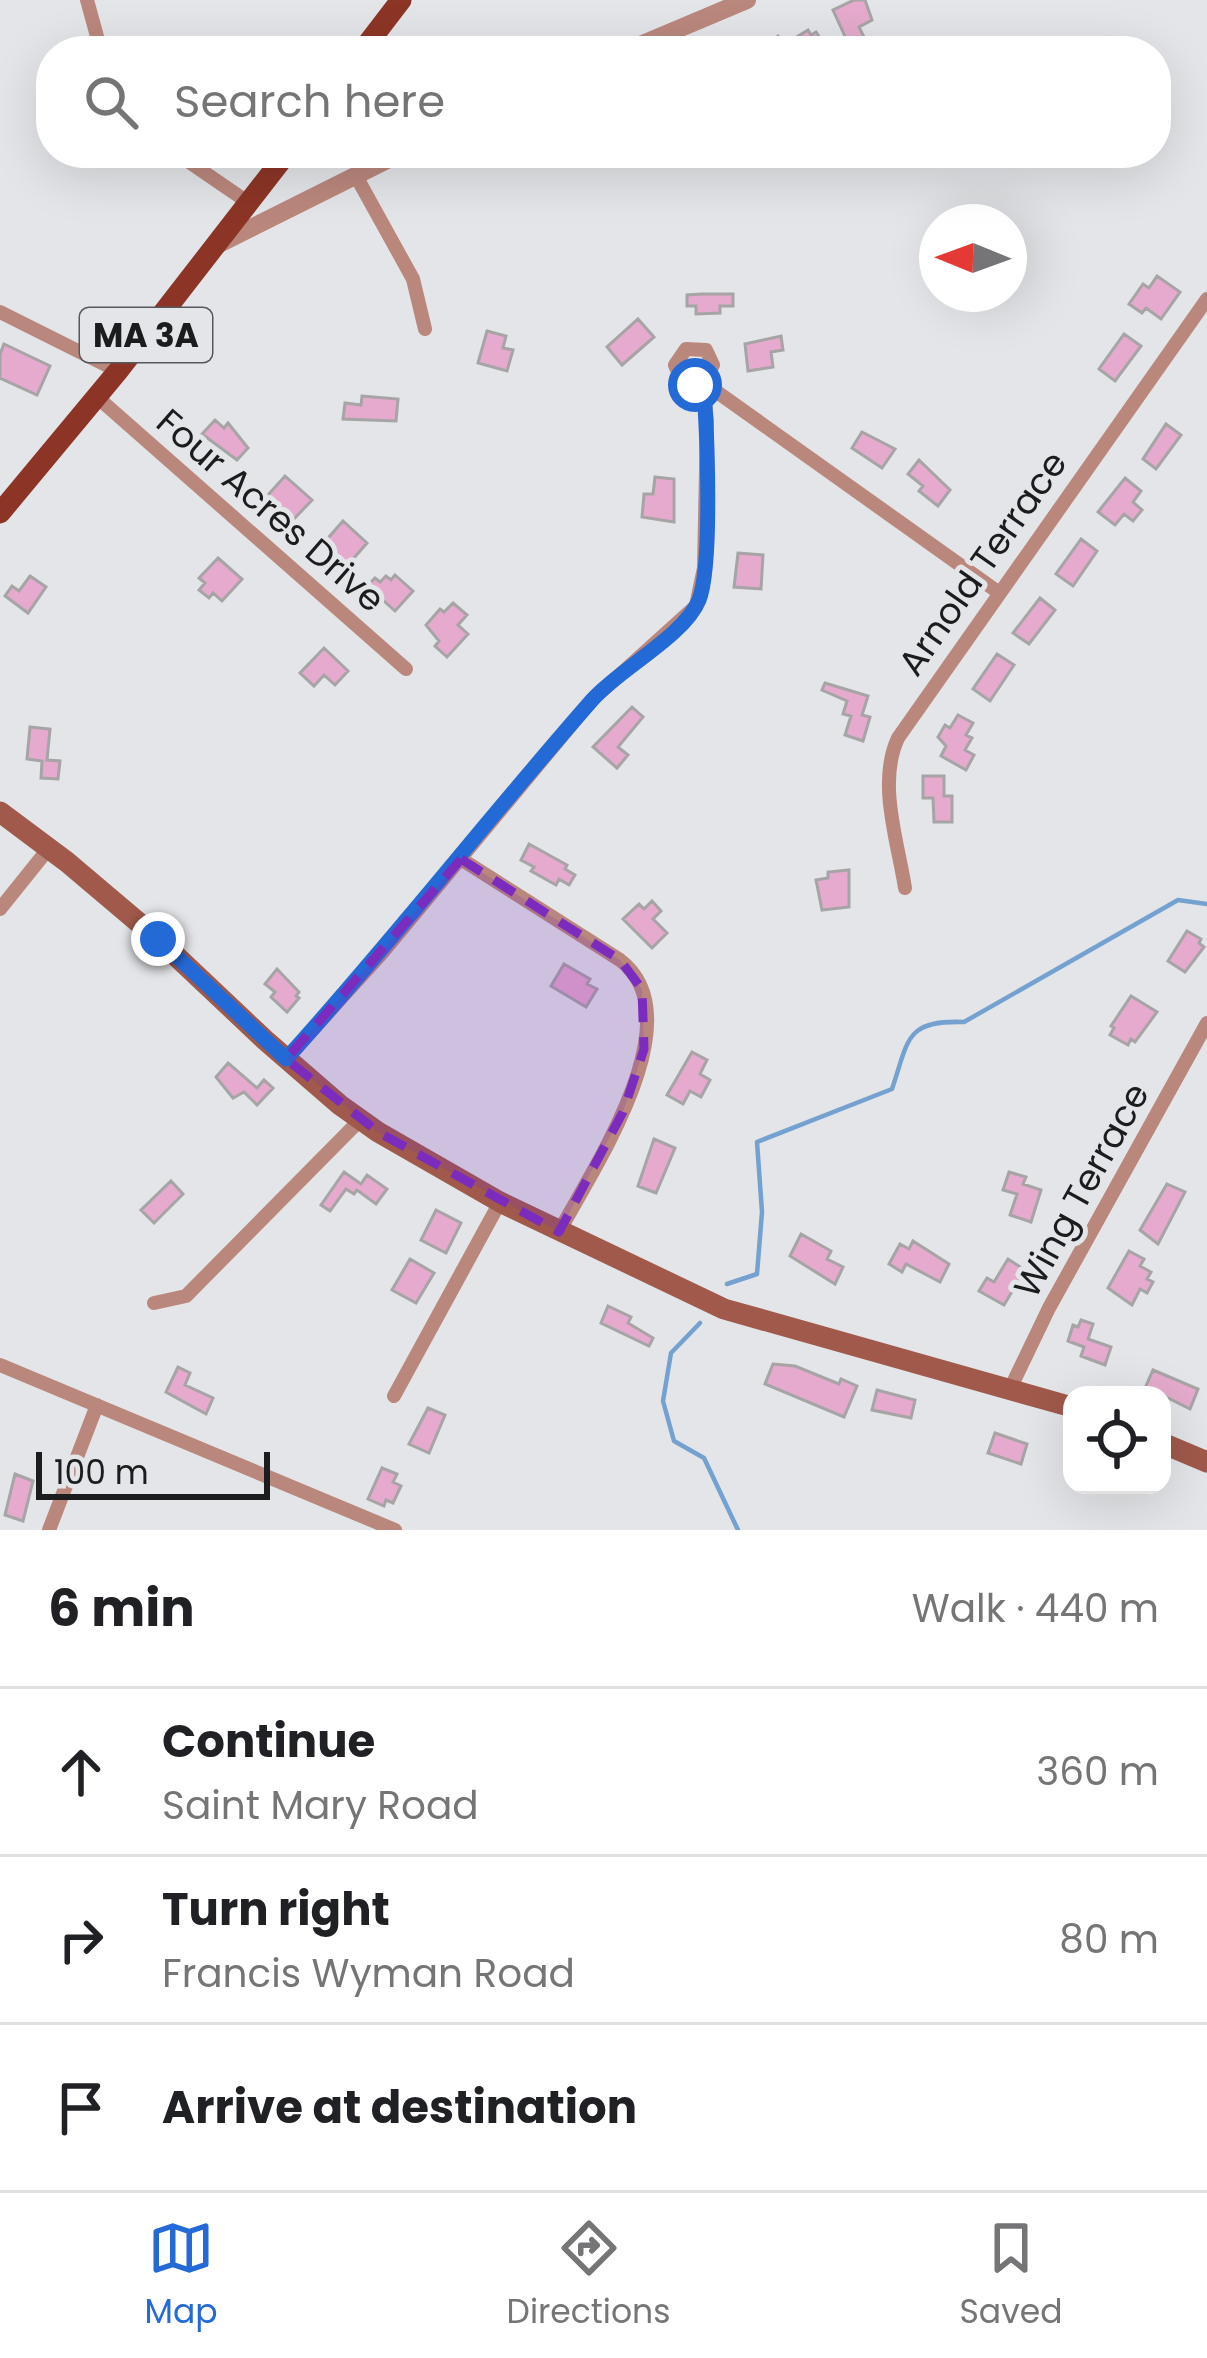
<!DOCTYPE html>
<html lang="en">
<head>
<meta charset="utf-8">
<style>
  :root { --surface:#fff; --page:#f6f6f6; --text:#202124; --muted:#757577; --line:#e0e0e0; --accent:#246ad6 }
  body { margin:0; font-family:Poppins,sans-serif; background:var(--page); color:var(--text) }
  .controls { position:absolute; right:36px; bottom:36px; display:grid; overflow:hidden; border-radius:24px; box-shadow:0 12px 48px #0002 }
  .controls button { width:108px; height:108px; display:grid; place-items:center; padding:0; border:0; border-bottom:3px solid var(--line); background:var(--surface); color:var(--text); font:60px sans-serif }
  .compass { position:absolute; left:919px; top:204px; width:108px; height:108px; border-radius:50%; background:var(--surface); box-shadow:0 12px 48px #0002; rotate:271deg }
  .scale { position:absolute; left:36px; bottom:30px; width:234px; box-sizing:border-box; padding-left:12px; border:6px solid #1b1c1d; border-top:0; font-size:33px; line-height:42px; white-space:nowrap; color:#1b1c1d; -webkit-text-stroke:9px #e3e5e8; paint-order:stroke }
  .stop { position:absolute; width:36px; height:36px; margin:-27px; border:9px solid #246ad6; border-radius:50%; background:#fff }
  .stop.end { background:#246ad6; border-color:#fff; box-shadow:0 3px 12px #0008 }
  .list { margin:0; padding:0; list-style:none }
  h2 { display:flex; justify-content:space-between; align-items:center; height:156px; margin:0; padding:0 48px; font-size:51px }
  h2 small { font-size:39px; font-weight:400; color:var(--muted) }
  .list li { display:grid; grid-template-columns:78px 1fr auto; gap:36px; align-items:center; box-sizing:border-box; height:168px; padding:0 48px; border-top:3px solid var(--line) }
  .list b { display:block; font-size:45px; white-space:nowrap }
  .list p { margin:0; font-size:39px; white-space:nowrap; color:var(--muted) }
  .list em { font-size:39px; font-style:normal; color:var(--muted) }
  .icon { flex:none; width:66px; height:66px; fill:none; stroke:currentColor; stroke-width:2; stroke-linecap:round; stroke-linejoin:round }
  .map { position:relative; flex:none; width:1207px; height:1530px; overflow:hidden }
  .search { position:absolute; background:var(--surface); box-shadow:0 12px 48px #0002; left:36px; right:36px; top:36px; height:132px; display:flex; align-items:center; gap:30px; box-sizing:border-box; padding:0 42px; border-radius:48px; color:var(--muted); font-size:45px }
  .sheet { height:660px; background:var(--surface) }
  nav { display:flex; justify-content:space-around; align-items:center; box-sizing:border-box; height:168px; border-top:3px solid var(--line); background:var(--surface); font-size:33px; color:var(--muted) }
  nav a { display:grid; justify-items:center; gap:6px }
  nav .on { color:var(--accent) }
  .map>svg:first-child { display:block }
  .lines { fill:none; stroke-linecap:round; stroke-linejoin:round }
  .stream { stroke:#74a1cf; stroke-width:4.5 }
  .building { fill:#e5aacd; stroke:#a7a4a5; stroke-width:3 }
  .minor { stroke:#ba877d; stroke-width:14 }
  .tertiary { stroke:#ba877d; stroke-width:18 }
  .secondary { stroke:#a0594b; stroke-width:21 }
  .primary { stroke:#8c3526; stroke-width:21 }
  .route { stroke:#246ad6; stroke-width:15 }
  .marked { fill:#7b2cbf; fill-opacity:0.2; stroke:#7b2cbf; stroke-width:9; stroke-dasharray:24 15; stroke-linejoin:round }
  .labels { text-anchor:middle; stroke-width:10; stroke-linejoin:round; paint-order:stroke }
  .shield { fill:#e3e5e8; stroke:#57585a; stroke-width:3 }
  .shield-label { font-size:33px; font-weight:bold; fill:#1b1c1d }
  .street-label { font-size:36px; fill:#1b1c1d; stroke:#e3e5e8 }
</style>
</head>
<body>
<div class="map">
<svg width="1207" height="1530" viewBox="0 0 1207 1530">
  <rect width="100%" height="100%" fill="#e3e5e8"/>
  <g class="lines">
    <path class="stream" d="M 727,1284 L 757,1274 L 762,1212 L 757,1142 L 892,1089 C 909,1039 905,1020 964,1022 L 1178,900 L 1207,904
      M 700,1323 L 671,1353 L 663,1401 L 674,1441 L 704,1458 L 738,1530"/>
  </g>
  <path class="building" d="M 854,0 L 865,0 L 872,20 L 859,27 L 864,37 L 849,45 L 833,10 Z
    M 808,30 L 811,35 L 816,32 L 824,44 L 814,51 L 761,51 L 778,36 L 785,44 Z
    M 1157,276 L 1180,292 L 1161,319 L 1146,308 L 1142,313 L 1129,304 L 1143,284 L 1149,288 Z
    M 702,294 L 733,294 L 733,306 L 720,306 L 720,313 L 696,314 L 696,306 L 687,306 L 687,295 Z
    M 638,319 L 654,337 L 622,365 L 607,347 Z
    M 487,331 L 506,336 L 503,348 L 513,350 L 507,371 L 478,363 Z
    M 1124,334 L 1141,346 L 1115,381 L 1099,369 Z
    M 781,336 L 783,350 L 771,352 L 773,367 L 748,371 L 745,344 Z
    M 4,344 L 50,366 L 37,395 L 0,378 L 0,354 Z
    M 362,396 L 398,399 L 396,421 L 343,419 L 345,403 L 361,405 Z
    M 215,420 L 224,428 L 228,423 L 248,448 L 237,460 L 202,434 Z
    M 1166,424 L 1181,435 L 1156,469 L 1143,459 Z
    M 862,432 L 895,449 L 882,468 L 852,448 Z
    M 919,460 L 950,490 L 938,506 L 919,491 L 923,486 L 908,474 Z
    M 285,476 L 312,500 L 294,519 L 268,495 Z
    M 655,477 L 674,479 L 674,522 L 642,517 L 644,494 L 653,494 Z
    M 1125,478 L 1141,491 L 1133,502 L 1142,510 L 1133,521 L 1124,514 L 1115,525 L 1098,512 Z
    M 343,521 L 367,543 L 346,567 L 322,545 Z
    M 1081,539 L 1097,551 L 1073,586 L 1056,574 Z
    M 738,553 L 763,555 L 761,589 L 734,587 Z
    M 218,558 L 242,579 L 222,601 L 213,593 L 209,598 L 199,590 L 205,583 L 199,578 Z
    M 395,575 L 413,591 L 395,611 L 376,594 L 371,600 L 362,591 L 375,578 L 380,582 L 386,576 L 391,580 Z
    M 30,576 L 46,587 L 28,613 L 5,596 L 12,586 L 19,591 Z
    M 1040,598 L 1055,610 L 1029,644 L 1013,633 Z
    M 453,603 L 467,615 L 458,625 L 468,634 L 447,657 L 435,646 L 439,641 L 426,625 L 440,609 L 444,612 Z
    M 324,648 L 348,671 L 335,685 L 324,675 L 314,686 L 300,673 Z
    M 997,654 L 1014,665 L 990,701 L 973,689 Z
    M 825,683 L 868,696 L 862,715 L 870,717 L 863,741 L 845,735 L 851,716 L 843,714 L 847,701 L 822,690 Z
    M 632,707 L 643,717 L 618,747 L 628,755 L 617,768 L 593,747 Z
    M 958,715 L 973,723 L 966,735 L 972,738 L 965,750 L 974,755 L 966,770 L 941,756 L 946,746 L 938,737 L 945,725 L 950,728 Z
    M 30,727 L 50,729 L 47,760 L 60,761 L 58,779 L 41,778 L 42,761 L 27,759 Z
    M 923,776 L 944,776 L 944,796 L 952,796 L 952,822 L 934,822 L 933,798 L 923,798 Z
    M 529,844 L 567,865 L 565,869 L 575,875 L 569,885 L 559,879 L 556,885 L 531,871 L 534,867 L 521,860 Z
    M 849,870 L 849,907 L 822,910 L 816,880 L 828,878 L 828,872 Z
    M 652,901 L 661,911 L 653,919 L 667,933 L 652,948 L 623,919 L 639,904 L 644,909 Z
    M 1187,931 L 1201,939 L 1199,943 L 1204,947 L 1185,972 L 1168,961 Z
    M 564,964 L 590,979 L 587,984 L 597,989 L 586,1007 L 551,986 Z
    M 277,969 L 299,992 L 296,996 L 299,998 L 287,1012 L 271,997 L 275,992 L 265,984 Z
    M 1131,996 L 1157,1012 L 1135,1042 L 1131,1039 L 1128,1045 L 1110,1035 L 1114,1028 L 1111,1026 Z
    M 692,1052 L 707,1060 L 700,1074 L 710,1080 L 701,1097 L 690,1091 L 683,1104 L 667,1095 Z
    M 228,1063 L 257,1088 L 264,1080 L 273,1088 L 257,1105 L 244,1092 L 233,1098 L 216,1077 Z
    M 654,1139 L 675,1148 L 656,1193 L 638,1186 Z
    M 344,1172 L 361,1184 L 367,1175 L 387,1189 L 376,1204 L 357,1190 L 354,1194 L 346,1189 L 330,1211 L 321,1205 Z
    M 1009,1172 L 1026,1177 L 1023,1184 L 1041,1190 L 1031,1222 L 1010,1215 L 1017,1194 L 1003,1190 Z
    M 171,1181 L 183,1194 L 154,1223 L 141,1210 Z
    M 1167,1184 L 1185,1192 L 1158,1244 L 1140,1230 Z
    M 436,1210 L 461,1223 L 446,1253 L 421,1240 Z
    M 801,1234 L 831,1251 L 827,1259 L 843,1267 L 835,1284 L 790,1256 Z
    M 913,1241 L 949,1264 L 940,1282 L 906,1264 L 902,1272 L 889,1264 L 900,1244 L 909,1249 Z
    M 1129,1251 L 1144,1259 L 1140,1266 L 1151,1272 L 1147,1279 L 1153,1282 L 1147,1293 L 1140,1289 L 1132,1305 L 1108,1288 Z
    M 410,1259 L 434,1273 L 416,1303 L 392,1290 Z
    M 1008,1259 L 1025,1270 L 1004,1305 L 979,1291 L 987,1278 L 994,1282 Z
    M 608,1306 L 631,1317 L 628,1323 L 653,1338 L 649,1346 L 601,1323 Z
    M 1081,1320 L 1093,1324 L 1088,1339 L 1111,1347 L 1105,1365 L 1081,1356 L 1084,1347 L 1068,1341 L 1073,1325 L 1078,1327 Z
    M 773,1364 L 795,1366 L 839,1384 L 841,1379 L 857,1386 L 844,1417 L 765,1384 Z
    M 178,1367 L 190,1373 L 185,1385 L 213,1398 L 206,1414 L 166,1392 Z
    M 1153,1370 L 1198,1389 L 1190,1409 L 1162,1395 L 1142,1395 Z
    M 877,1390 L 915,1400 L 911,1418 L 872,1410 Z
    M 428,1408 L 445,1415 L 429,1453 L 409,1444 Z
    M 995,1433 L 1027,1444 L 1021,1464 L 988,1453 Z
    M 382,1468 L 397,1474 L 393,1482 L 401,1486 L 393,1503 L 386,1500 L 384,1506 L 368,1499 Z
    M 15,1474 L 33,1481 L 23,1521 L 5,1515 Z"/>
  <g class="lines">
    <path class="minor" d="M 87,0 L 101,51
      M 176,153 L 249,203
      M 356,176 L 413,279 L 425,329
      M 0,312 L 118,371
      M 97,397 L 406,669
      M 461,859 L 620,960 C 696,1018 592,1170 559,1232
      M 905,888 C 898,842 877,783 898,738 L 1207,299
      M 0,909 L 49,848
      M 286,1059 L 382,953 L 592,700 L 696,606 L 704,568 L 707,421 L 703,382 L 713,365 L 706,350 L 686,349 L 675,365 L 681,379 L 692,384 L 703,382 L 998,592
      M 154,1303 L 186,1296 L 360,1120
      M 0,1365 L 395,1530
      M 1011,1387 L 1049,1308 L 1207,1023
      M 394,1396 L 500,1202
      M 49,1530 L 97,1405"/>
    <path class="tertiary" d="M 626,51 L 747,0
      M 217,245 L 401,153"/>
    <path class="secondary" d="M 0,812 L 67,862 L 158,939 L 265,1040 L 340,1105 L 378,1132 L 500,1202 L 724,1309 L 1072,1407
      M 1162,1443 L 1207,1462"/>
    <path class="primary" d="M 362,51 L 401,0
      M 0,513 L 118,371 L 287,153"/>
  </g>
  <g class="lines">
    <path class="route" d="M 158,939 L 286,1059 C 392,942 489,817 593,699 C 621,668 684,636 699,600 C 713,565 707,424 703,382 L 695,385"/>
  </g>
  <path class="marked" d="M 461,859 L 620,960 L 642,989 L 644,1049 L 623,1112 L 559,1232 L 378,1132 L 286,1059 Z"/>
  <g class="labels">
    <rect class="shield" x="80" y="308" width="132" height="54" rx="9"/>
    <g class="shield-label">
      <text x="146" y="347">MA 3A</text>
    </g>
    <g class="street-label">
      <text transform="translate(271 510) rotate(41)" y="13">Four Acres Drive</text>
      <text transform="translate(982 563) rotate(-55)" y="13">Arnold Terrace</text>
      <text transform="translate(1081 1190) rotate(-61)" y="13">Wing Terrace</text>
    </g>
  </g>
</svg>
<div class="controls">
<button><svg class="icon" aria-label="locate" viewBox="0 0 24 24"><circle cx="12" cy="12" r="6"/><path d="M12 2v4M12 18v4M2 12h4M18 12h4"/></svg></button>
</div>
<svg class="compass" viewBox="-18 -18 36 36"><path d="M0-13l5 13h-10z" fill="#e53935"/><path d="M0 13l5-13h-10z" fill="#757577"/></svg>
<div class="scale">100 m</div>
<div class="stop" style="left:695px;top:385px"></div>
<div class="stop end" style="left:158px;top:939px"></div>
<div class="search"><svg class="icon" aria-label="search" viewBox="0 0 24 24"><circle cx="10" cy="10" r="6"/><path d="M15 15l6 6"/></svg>Search here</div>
</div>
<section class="sheet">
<h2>6 min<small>Walk · 440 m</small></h2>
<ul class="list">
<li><svg class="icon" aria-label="ahead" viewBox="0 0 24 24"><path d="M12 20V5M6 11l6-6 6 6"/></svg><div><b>Continue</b><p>Saint Mary Road</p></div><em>360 m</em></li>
<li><svg class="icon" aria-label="right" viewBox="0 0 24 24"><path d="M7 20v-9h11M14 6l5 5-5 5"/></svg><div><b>Turn right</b><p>Francis Wyman Road</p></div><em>80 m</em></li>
<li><svg class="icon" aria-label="arrive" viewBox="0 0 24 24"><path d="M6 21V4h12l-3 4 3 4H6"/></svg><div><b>Arrive at destination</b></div></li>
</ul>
</section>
<nav>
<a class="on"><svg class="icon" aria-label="map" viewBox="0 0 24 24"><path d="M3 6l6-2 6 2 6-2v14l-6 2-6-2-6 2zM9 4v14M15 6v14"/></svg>Map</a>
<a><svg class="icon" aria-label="directions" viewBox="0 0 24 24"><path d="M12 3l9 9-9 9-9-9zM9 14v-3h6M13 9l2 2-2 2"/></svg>Directions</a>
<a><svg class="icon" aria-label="saved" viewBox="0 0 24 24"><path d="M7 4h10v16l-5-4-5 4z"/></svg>Saved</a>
</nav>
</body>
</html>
